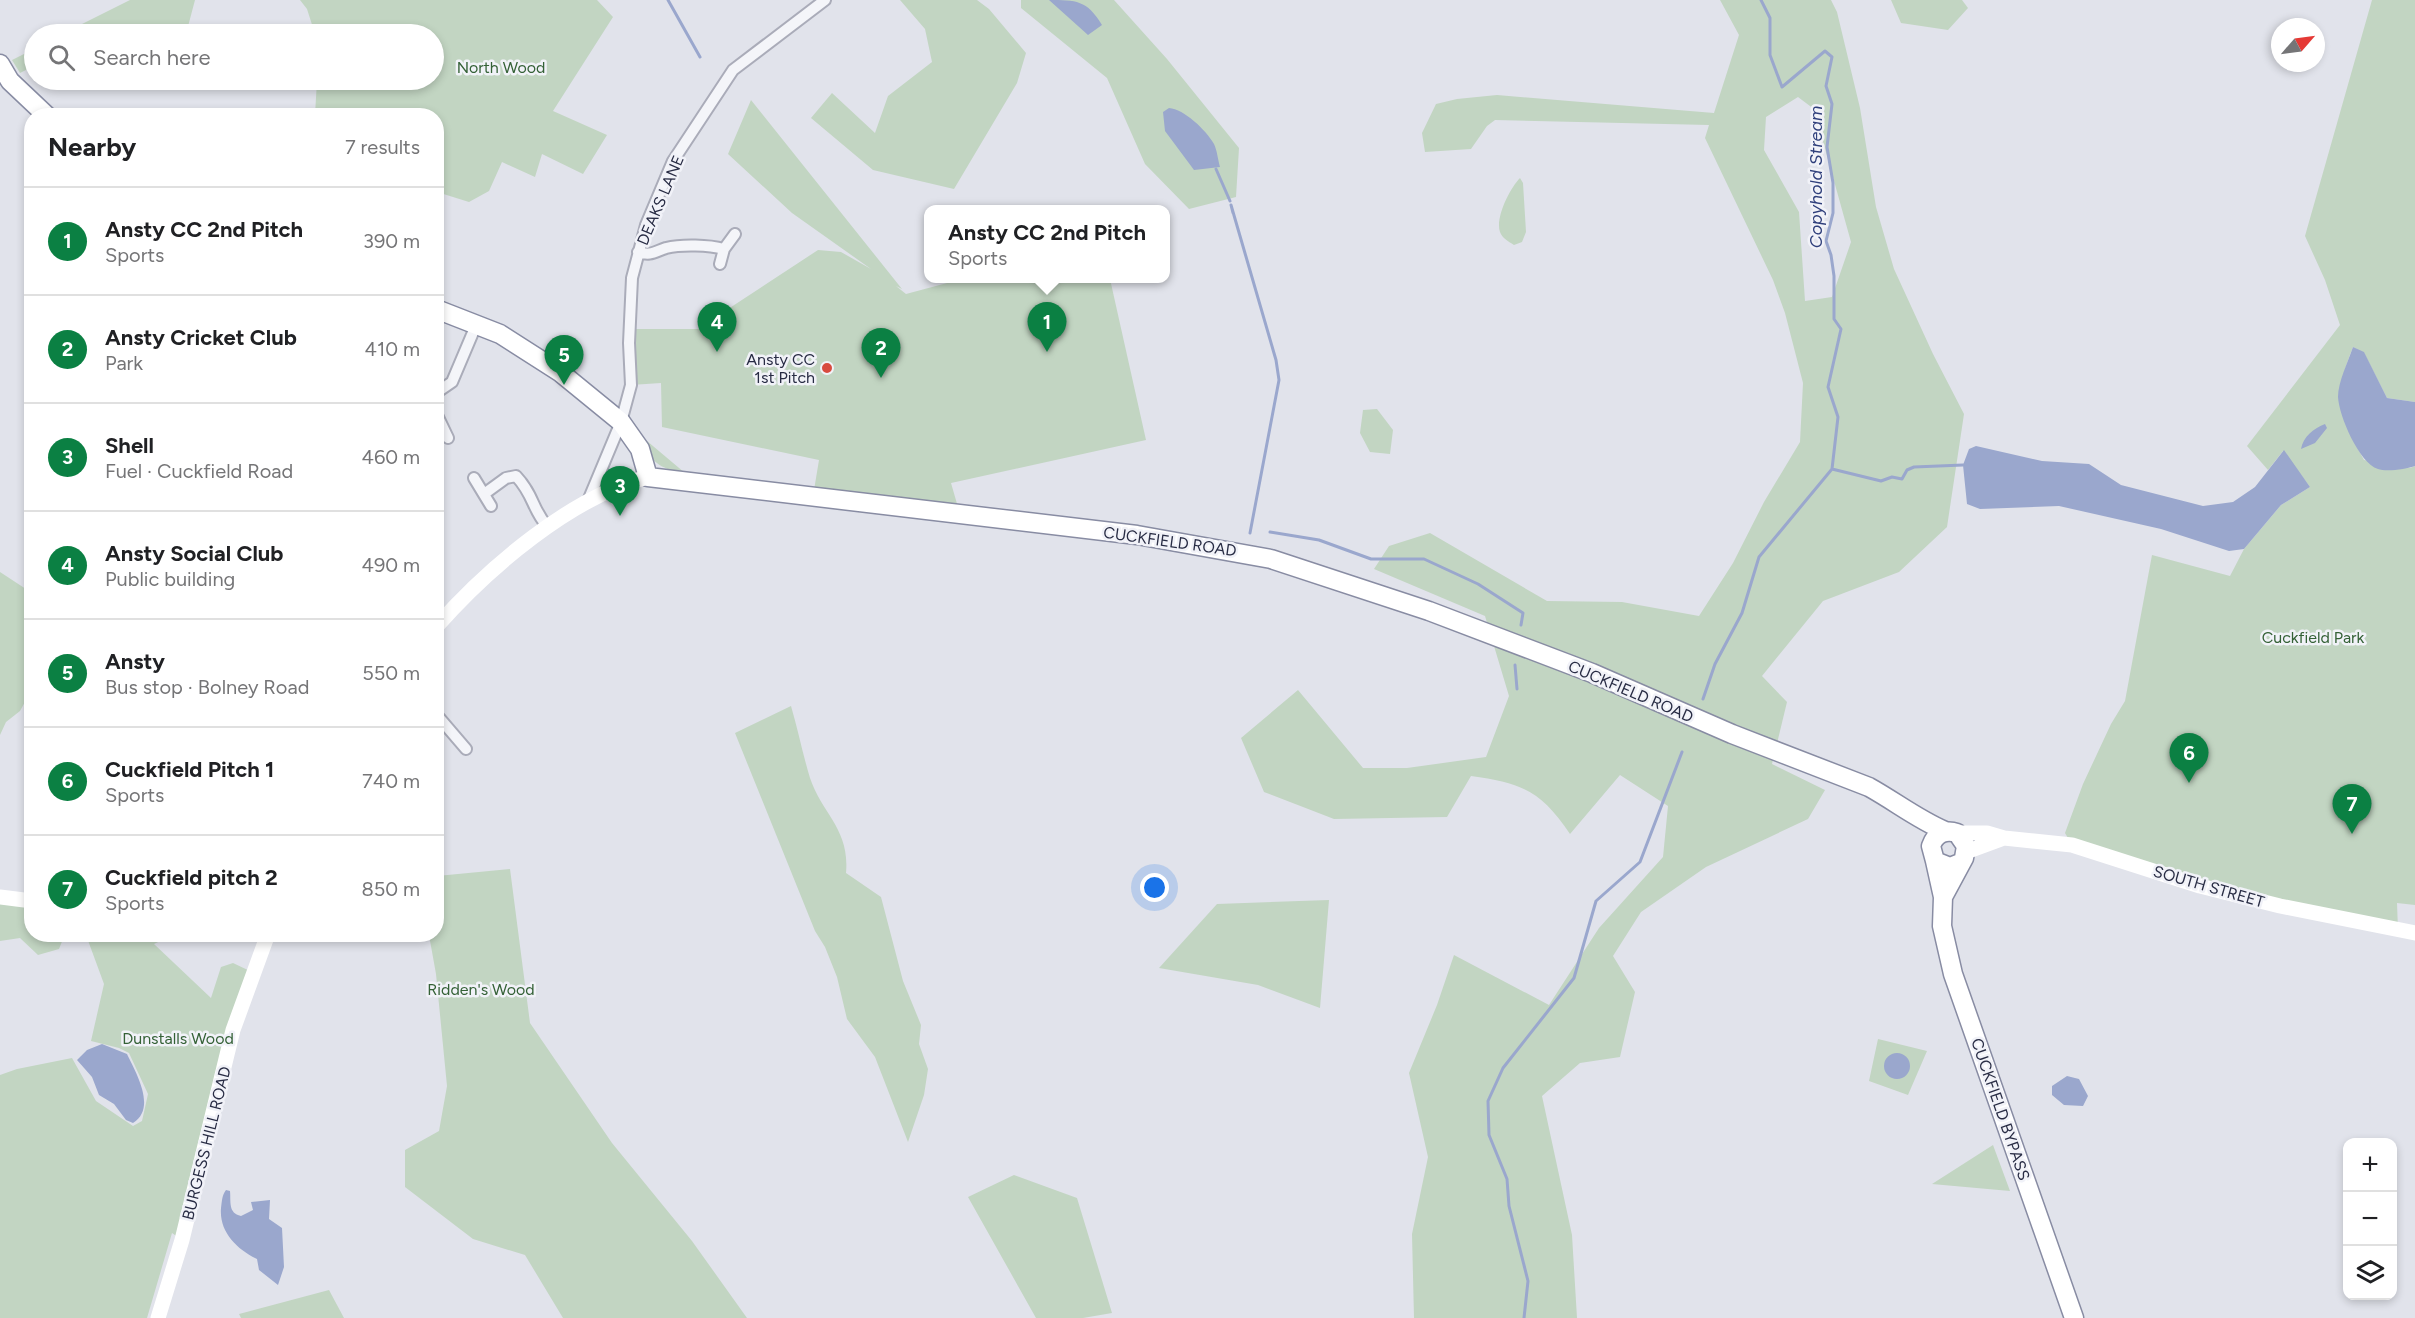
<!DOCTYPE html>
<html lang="en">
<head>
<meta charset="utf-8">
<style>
  :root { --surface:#fff; --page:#f6f6f6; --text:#202124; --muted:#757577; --line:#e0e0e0; --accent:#0b8043 }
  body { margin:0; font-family:Figtree,sans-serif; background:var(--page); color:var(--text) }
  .controls { position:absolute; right:18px; bottom:18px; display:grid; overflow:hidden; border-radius:12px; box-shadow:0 3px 9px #0003 }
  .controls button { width:54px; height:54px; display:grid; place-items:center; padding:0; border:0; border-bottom:2px solid var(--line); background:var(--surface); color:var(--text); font:30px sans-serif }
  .compass { position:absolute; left:2271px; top:18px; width:54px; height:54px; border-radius:50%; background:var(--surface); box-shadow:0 3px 9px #0003; rotate:62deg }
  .you { position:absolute; left:1155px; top:888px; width:21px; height:21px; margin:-15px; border:4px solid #fff; border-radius:50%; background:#1a73e8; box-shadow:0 0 0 9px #1a73e833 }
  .badge { display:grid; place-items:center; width:39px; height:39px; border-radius:50%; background:var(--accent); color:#fff; font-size:20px; font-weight:700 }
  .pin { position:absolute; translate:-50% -50px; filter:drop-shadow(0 2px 3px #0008) }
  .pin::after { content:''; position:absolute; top:32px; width:21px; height:18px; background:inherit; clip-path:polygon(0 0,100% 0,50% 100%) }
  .popup { position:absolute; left:924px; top:205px; width:246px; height:78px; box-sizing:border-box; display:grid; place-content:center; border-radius:12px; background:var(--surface); filter:drop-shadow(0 2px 4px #0005); font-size:20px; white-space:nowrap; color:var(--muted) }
  .popup b { font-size:22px; color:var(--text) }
  .popup::after { content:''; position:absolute; left:50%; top:100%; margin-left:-12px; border:12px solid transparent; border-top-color:var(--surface) }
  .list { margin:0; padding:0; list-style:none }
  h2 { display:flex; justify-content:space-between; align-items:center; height:78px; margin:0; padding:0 24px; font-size:26px }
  h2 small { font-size:20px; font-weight:400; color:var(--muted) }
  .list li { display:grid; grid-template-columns:39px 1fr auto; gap:18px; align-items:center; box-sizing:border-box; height:108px; padding:0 24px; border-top:2px solid var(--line) }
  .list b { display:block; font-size:22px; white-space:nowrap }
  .list p { margin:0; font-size:20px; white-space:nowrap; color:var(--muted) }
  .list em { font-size:20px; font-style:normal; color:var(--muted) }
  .icon { flex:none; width:33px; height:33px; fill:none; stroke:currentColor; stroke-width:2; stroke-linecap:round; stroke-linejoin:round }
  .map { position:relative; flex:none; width:2415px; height:1318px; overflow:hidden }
  .search { position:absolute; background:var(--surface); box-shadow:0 3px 9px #0003; left:24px; top:24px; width:420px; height:66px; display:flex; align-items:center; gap:15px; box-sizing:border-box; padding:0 21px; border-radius:33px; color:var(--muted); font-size:22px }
  .panel { position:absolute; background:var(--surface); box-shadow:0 3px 9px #0003; left:24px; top:108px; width:420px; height:834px; border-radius:24px }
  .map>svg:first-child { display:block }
  .green { fill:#c2d5c2; fill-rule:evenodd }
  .water { fill:#9aa7cd }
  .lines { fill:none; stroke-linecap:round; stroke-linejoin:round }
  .stream { stroke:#9aa7cd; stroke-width:3 }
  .street-casing { stroke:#aaacb9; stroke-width:14 }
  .highway-casing { stroke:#888ca3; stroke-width:21 }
  .street { stroke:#f4f5f9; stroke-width:10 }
  .secondary { stroke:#fff; stroke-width:15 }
  .highway { stroke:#fff; stroke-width:18 }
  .poi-dot { fill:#d84b3f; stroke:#f1f2f8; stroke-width:2 }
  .labels { text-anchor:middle; stroke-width:5; stroke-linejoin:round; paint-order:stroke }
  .park-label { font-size:16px; fill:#346136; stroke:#f1f2f8 }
  .street-label { font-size:16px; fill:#282c44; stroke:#f1f2f8 }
  .poi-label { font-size:16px; fill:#282c44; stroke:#f1f2f8; text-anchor:end }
  .water-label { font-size:18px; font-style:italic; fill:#2f3f7b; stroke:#f1f2f8 }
</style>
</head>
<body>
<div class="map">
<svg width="2415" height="1318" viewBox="0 0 2415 1318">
  <rect width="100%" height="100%" fill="#e1e3eb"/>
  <path class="green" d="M 130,0 L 195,0 L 186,34 L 153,34 L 108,28 L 95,34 L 62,34 Z
    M 300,0 L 597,0 L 613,17 L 553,111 L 607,135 L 583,174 L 542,154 L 535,177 L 502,162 L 489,191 L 469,202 L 437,192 L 436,116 L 315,115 L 317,80 L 434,80 L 434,34 L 315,34 L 307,9 Z
    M 900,0 L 977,0 L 989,9 L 1026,53 L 1017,83 L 954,189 L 873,170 L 811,118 L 832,93 L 875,133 L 888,96 L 932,62 L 925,29 Z
    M 1021,0 L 1114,0 L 1167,59 L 1239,148 L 1236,197 L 1189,209 L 1145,164 L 1107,78 L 1021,8 Z
    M 1720,0 L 1831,0 L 1837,12 L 1860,108 L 1876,207 L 1894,269 L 1933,354 L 1964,414 L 1947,527 L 1899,572 L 1823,601 L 1762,676 L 1787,702 L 1772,764 L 1825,790 L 1808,819 L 1706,867 L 1641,912 L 1613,956 L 1635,992 L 1620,1057 L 1580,1063 L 1542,1096 L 1572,1235 L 1577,1318 L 1414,1318 L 1412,1234 L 1428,1157 L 1409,1073 L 1437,1005 L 1454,955 L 1549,1005 L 1599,928 L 1663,857 L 1668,806 L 1620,775 L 1570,834 C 1541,791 1522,783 1471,776 L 1447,817 L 1334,819 L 1264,792 L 1241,738 L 1298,690 L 1363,768 L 1407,768 L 1486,757 L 1509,696 L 1485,616 L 1374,569 L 1389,546 L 1430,533 L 1547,601 L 1622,602 L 1699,616 L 1733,563 L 1764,502 L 1800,442 L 1803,383 L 1785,313 L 1773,280 L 1705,138 L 1709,125 L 1495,120 L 1487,126 L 1471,149 L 1425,152 L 1422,133 L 1436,104 L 1457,99 L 1497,95 L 1714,113 L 1739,35 ZM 1798,97 L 1814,109 L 1851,242 L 1832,297 L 1805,301 L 1799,212 L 1764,150 L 1766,117 Z
    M 1891,0 L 1962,0 L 1968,8 L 1948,30 L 1901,23 Z
    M 2372,0 L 2415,0 L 2415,402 L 2387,398 L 2364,353 L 2353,347 C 2332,400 2338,411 2364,460 L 2410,468 L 2415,466 L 2415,905 L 2397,903 L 2398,930 L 2072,845 L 2065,833 L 2083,784 L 2111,724 L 2125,701 L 2152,555 L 2230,576 L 2244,549 L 2281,505 L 2310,487 L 2283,451 L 2268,470 L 2247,446 L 2340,325 L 2325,280 L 2305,236 Z
    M 34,49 L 34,66 L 20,73 L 12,60 Z
    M 751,100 L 902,289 L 896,286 L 906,294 L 962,279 L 1110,279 L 1146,440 L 951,483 L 960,514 L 813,496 L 819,460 L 662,427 L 661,383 L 631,385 L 629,329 L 705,329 L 719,315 L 818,250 L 841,252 L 871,269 L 792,213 L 728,154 Z
    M 1520,178 L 1523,183 L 1526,232 L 1522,242 L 1514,245 C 1508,241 1502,238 1500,232 C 1495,218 1510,188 1520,178 Z
    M 1377,409 L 1393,430 L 1390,454 L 1370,452 L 1360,433 L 1363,410 Z
    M 647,441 L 685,473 C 666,470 647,464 647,441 Z
    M 0,572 L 32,593 L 31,691 L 20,711 L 6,722 L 0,735 Z
    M 791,706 C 798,730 803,755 810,778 C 822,814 850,829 846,873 L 881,897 L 903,981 L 921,1025 L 919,1044 L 928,1069 L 924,1095 L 908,1142 L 875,1057 L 847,1019 L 837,977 L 825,947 L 815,931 L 735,733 Z
    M 510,869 L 530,1023 L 612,1143 L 692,1241 L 747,1318 L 563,1318 L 525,1255 L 473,1239 L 405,1187 L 405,1150 L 439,1131 L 447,1086 L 436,974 L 429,935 L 436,934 L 437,876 Z
    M 0,895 L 31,901 L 32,934 L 59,935 L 63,939 L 59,949 L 38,955 L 20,938 L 0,941 Z
    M 1329,900 L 1320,1008 L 1258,985 L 1159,968 L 1217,904 Z
    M 86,935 L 173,935 L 154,944 L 211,998 L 221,967 L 233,963 L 252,972 L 182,1240 L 172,1233 L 147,1318 L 0,1318 L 0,1075 L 17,1069 L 72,1058 L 96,1101 L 133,1126 L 142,1121 L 148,1094 L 129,1053 L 119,1048 L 91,1041 L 104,984 Z
    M 1878,1039 L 1927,1051 L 1908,1095 L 1869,1081 Z
    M 1993,1145 L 2010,1191 L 1932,1184 Z
    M 1014,1175 L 1077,1198 L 1112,1313 L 1083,1318 L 1036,1318 L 968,1197 Z
    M 329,1290 L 344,1318 L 241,1318 L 239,1314 Z"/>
  <path class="water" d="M 1049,0 C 1076,0 1087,0 1102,25 L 1088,35 Z
    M 1169,108 C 1184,109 1206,130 1214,144 C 1217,150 1218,160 1220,167 L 1194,170 L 1165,131 L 1163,112 Z
    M 2353,347 L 2364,352 L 2387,398 L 2415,402 L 2415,466 C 2407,469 2386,472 2378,469 C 2359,463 2339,416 2338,397 C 2338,382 2348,362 2353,347 Z
    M 2325,424 L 2327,428 L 2315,443 L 2301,449 C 2303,437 2314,428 2325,424 Z
    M 1976,446 L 2042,461 L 2089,464 L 2121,485 L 2203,506 L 2233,502 L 2255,487 L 2284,450 L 2310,487 L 2281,505 L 2244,549 L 2229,551 L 2161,529 L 2059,506 L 1980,509 L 1967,504 L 1963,465 L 1969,449 Z
    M 102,1044 L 127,1054 C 136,1073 157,1108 133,1123 L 126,1120 L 114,1104 L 99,1095 L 92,1077 L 77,1060 L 87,1050 Z
    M1884 1066a13 13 0 1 1 26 0a13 13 0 1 1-26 0Z
    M 2067,1076 L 2079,1079 L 2088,1096 L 2083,1106 L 2064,1105 L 2052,1095 L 2052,1086 Z
    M 226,1190 L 230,1191 C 231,1202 228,1213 241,1216 L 253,1210 L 251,1202 L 270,1200 L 269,1219 L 282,1228 L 284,1267 L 278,1285 L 259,1270 L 257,1259 C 237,1249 219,1232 221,1208 C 222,1201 222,1195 226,1190 Z"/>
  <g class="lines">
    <path class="stream" d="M 668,0 L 700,57
      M 1216,169 L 1230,201
      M 1233,213 L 1231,205 L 1276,360 L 1279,380 L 1250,533
      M 1832,469 L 1881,481 L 1892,477 L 1902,479 L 1907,470 L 1914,467 L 1963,465
      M 1270,532 L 1319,540 L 1371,559 L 1424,559 L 1478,584 L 1523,613 L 1521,625
      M 1515,665 L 1517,689
      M 1703,699 L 1715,664 L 1742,613 L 1759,557 L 1832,469 L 1838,417 L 1828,387 L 1841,329 L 1834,319 L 1834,276 L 1831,255 L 1826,241 L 1833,213 L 1833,183 L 1827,147 L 1832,104 L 1826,86 L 1832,57 L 1825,51 L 1782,87 L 1770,55 L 1770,18 L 1761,0
      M 1524,1318 L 1528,1281 L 1509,1206 L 1507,1179 L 1489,1135 L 1488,1101 L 1503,1068 L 1574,978 L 1596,901 L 1640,862 L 1682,752"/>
    <defs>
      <path id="street" d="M 638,252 C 651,256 654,252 666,248 C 682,244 709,245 724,249 L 735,234
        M 720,264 L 724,249
        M 436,393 L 452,382 L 477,323
        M 436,413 L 448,438
        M 474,478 L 491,506
        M 484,494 L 506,478 L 516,476 C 534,495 532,509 547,526
        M 588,501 L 621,422 L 631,385 L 629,343 L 632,278 L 646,225 L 673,161 L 733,70 L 825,0
        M 436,714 L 466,749"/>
      <path id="highway" d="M 0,64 L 10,81 L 47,116
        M 436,309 L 500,334 L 561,373 L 621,422 L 640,449 L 648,477 L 1137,535 L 1271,559 L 1429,611 L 1592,673 L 1732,734 L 1869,787 C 1896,802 1917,819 1945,831
        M 1935,861 L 1943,897 L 1942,926 L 1953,974 L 2074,1318
        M 1943,897 L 1964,858 L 1966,846 L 1957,833 C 1945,829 1935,834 1931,846 L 1935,861 L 1950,867 L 1960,863"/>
    </defs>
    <use href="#street" class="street-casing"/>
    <use href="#highway" class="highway-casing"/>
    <use href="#street" class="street"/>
    <path class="secondary" d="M 436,627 C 488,568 572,496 648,477
      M 1957,833 L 1987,833 L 2004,838 L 2072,845 L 2200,886 L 2280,906 L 2415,933
      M 1966,852 L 2004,838
      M 0,897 L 32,901
      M 158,1318 L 182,1240 L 233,1030 L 268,934"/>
    <use href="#highway" class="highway"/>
  </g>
  <circle class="poi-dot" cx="827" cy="368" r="6"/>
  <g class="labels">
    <g class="park-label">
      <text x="501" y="73">North Wood</text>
      <text x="2313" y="643">Cuckfield Park</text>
      <text x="481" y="995">Ridden's Wood</text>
      <text x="178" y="1044">Dunstalls Wood</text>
    </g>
    <g class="street-label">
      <text transform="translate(660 200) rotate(-67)" y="6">DEAKS LANE</text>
      <text transform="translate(1170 541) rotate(8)" y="6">CUCKFIELD ROAD</text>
      <text transform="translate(1631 691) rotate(23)" y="6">CUCKFIELD ROAD</text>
      <text transform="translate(2209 886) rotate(16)" y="6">SOUTH STREET</text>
      <text transform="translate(2001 1109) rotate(71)" y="6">CUCKFIELD BYPASS</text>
      <text transform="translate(206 1143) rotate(-76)" y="6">BURGESS HILL ROAD</text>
    </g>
    <g class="poi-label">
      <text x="815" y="365">Ansty CC<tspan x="815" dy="18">1st Pitch</tspan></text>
    </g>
    <g class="water-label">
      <text transform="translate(1816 177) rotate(-90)" y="6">Copyhold Stream</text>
    </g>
  </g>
</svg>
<div class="controls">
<button>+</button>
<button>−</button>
<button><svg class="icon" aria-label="layers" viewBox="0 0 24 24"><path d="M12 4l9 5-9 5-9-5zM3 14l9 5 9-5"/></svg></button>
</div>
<svg class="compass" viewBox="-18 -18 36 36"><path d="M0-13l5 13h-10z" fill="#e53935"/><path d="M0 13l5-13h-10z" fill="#757577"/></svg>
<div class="you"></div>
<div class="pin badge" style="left:1047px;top:352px">1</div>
<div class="popup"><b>Ansty CC 2nd Pitch</b>Sports</div>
<div class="pin badge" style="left:881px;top:378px">2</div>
<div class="pin badge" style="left:620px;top:516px">3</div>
<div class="pin badge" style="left:717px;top:352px">4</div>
<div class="pin badge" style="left:564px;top:385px">5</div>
<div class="pin badge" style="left:2189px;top:783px">6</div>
<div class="pin badge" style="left:2352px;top:834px">7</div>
<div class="search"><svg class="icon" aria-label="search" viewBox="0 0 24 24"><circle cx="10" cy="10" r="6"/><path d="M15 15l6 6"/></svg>Search here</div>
<section class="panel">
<h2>Nearby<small>7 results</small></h2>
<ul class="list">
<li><span class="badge">1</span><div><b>Ansty CC 2nd Pitch</b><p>Sports</p></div><em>390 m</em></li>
<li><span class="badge">2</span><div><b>Ansty Cricket Club</b><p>Park</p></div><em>410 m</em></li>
<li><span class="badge">3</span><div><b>Shell</b><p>Fuel · Cuckfield Road</p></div><em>460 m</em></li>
<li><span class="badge">4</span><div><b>Ansty Social Club</b><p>Public building</p></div><em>490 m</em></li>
<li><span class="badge">5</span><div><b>Ansty</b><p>Bus stop · Bolney Road</p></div><em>550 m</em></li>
<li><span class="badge">6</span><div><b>Cuckfield Pitch 1</b><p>Sports</p></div><em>740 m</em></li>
<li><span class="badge">7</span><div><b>Cuckfield pitch 2</b><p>Sports</p></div><em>850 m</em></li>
</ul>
</section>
</div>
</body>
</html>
